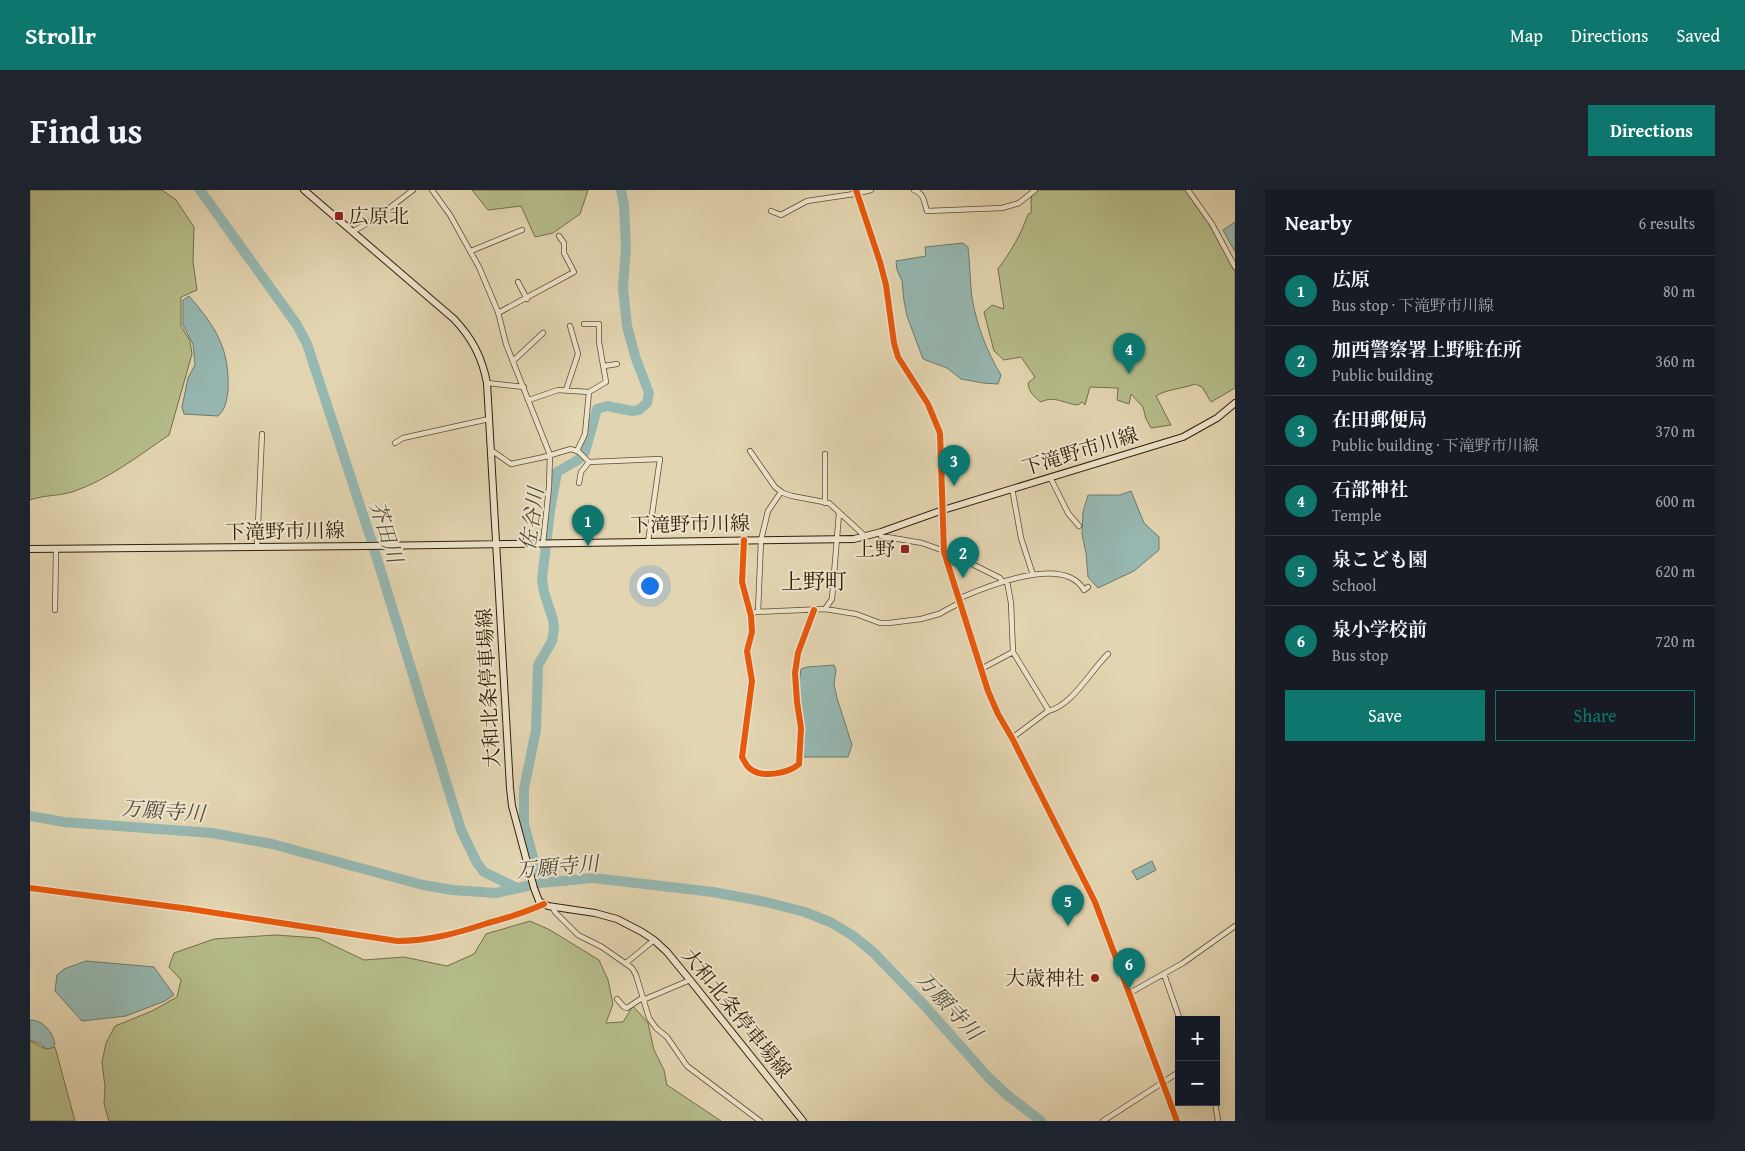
<!DOCTYPE html>
<html lang="en">
<head>
<meta charset="utf-8">
<style>
  :root { --surface:#171b24; --page:#20242c; --text:#f1f3f6; --muted:#9ea1a6; --line:#363941; --accent:#0f766e }
  body { margin:0; font-family:"Gentium Book Plus","Noto Serif JP",serif; background:var(--page); color:var(--text) }
  .controls { position:absolute; right:15px; bottom:15px; display:grid; overflow:hidden; border-radius:0px; box-shadow:0 5px 20px #0002 }
  .controls button { width:45px; height:45px; display:grid; place-items:center; padding:0; border:0; border-bottom:1px solid var(--line); background:var(--surface); color:var(--text); font:25px sans-serif }
  .you { position:absolute; left:619px; top:395px; width:18px; height:18px; margin:-12px; border:4px solid #fff; border-radius:50%; background:#1a73e8; box-shadow:0 0 0 8px #1a73e833 }
  .badge { display:grid; place-items:center; width:32px; height:32px; border-radius:50%; background:var(--accent); color:#fff; font-size:16px; font-weight:700 }
  .pin { position:absolute; translate:-50% -41px; filter:drop-shadow(0 1px 2px #0008) }
  .pin::after { content:''; position:absolute; top:26px; width:18px; height:15px; background:inherit; clip-path:polygon(0 0,100% 0,50% 100%) }
  .list { margin:0; padding:0; list-style:none }
  h2 { display:flex; justify-content:space-between; align-items:center; height:65px; margin:0; padding:0 20px; font-size:21px }
  h2 small { font-size:16px; font-weight:400; color:var(--muted) }
  .list li { display:grid; grid-template-columns:32px 1fr auto; gap:15px; align-items:center; box-sizing:border-box; height:70px; padding:0 20px; border-top:1px solid var(--line) }
  .list b { display:block; font-size:19px; white-space:nowrap }
  .list p { margin:0; font-size:16px; white-space:nowrap; color:var(--muted) }
  .list em { font-size:16px; font-style:normal; color:var(--muted) }
  .actions { display:flex; gap:10px; padding:15px 20px }
  .actions a { flex:1; padding:11px 0; border:1px solid var(--accent); border-radius:0px; text-align:center; font-size:18px; color:var(--accent) }
  .actions .main { background:var(--accent); color:#fff }
  .map { position:relative; flex:none; width:1205px; height:931px; overflow:hidden; border-radius:0px }
  header { display:flex; align-items:center; gap:30px; box-sizing:border-box; height:70px; padding:0 25px; background:var(--accent); color:#fff }
  header strong { font-size:24px }
  nav { display:flex; gap:28px; margin-inline-start:auto; font-size:18px }
  .intro { display:flex; align-items:center; justify-content:space-between; box-sizing:border-box; height:120px; padding:0 30px }
  h1 { margin:0; font-size:35px }
  .button { padding:12px 22px; border-radius:0px; background:var(--accent); color:#fff; font-size:18px; font-weight:700 }
  main { display:flex; gap:30px; padding:0 30px }
  aside { flex:1; background:var(--surface); border-radius:0px; box-shadow:0 5px 20px #0002 }
  .map>svg:first-child { display:block }
  .green { fill:#b5bd8a; stroke:#756e48 }
  .water { fill:#96b8b2; stroke:#6f7a6e }
  .lines { fill:none; stroke-linecap:round; stroke-linejoin:round }
  .river { stroke:#96b8b2; stroke-width:10 }
  .minor-casing { stroke:#604c32; stroke-width:6 }
  .tertiary-casing { stroke:#604c32; stroke-width:8 }
  .secondary-casing { stroke:#351e07; stroke-width:8 }
  .minor { stroke:#ede4cc; stroke-width:4.5 }
  .tertiary { stroke:#ede4cc; stroke-width:5.5 }
  .secondary { stroke:#ede4cc; stroke-width:6 }
  .cycleway-casing { stroke:#ede4cc; stroke-width:9 }
  .cycleway { stroke:#e8590c; stroke-width:6 }
  .poi-dot { fill:#8f2418; stroke:#ede4cc; stroke-width:2 }
  .labels { text-anchor:middle; stroke-width:4; stroke-linejoin:round; paint-order:stroke }
  .poi-label { font-size:20px; fill:#351e07; stroke:#ede4cc; text-anchor:end }
  .street-label { font-size:20px; fill:#351e07; stroke:#ede4cc }
  .water-label { font-size:21px; font-style:italic; fill:#524c3a; stroke:#ede4cc }
  .quarter-label { font-size:22px; fill:#351e07; stroke:#ede4cc }
</style>
</head>
<body>
<header>
<strong>Strollr</strong>
<nav><a>Map</a><a>Directions</a><a>Saved</a></nav>
</header>
<div class="intro"><h1>Find us</h1><a class="button">Directions</a></div>
<main>
<div class="map">
<svg width="1205" height="931" viewBox="0 0 1205 931">
  <rect width="100%" height="100%" fill="#e3d5b1"/>
  <filter id="stains"><feTurbulence type="fractalNoise" baseFrequency=".004" numOctaves="4"/><feColorMatrix values="0 0 0 0 .2 0 0 0 0 .09 0 0 0 0 .02 0 0 0 .5 -.17"/></filter>
  <radialGradient id="worn" r=".72"><stop offset=".6" stop-color="#630" stop-opacity="0"/><stop offset="1" stop-color="#630" stop-opacity=".3"/></radialGradient>
  <path class="green" d="M 0,0 L 132,0 L 146,10 L 164,37 L 163,72 L 167,100 L 151,107 L 151,136 L 160,151 L 162,164 L 139,245 C 108,266 78,290 42,302 C 28,306 14,305 0,310 Z
    M 442,0 L 558,0 L 550,24 L 523,43 L 505,47 L 491,16 L 458,20 Z
    M 1005,0 L 1156,0 L 1174,25 L 1205,79 L 1205,198 L 1181,212 L 1172,197 L 1165,194 C 1152,199 1137,199 1126,206 L 1141,235 L 1121,238 L 1116,229 L 1113,217 L 1101,204 L 1099,214 L 1087,210 L 1088,198 L 1060,197 L 1055,215 L 1052,212 L 1048,215 C 1035,214 1024,205 1011,212 C 1004,207 999,202 998,193 L 1005,187 L 991,167 L 974,170 L 964,161 L 954,122 L 962,115 L 974,119 L 968,79 C 981,61 991,45 998,24 L 1001,23 C 1002,15 999,4 1005,0 Z
    M 500,731 L 520,740 L 569,770 L 578,790 L 583,814 L 576,833 L 593,832 L 603,816 L 618,833 L 624,860 L 634,880 L 637,895 L 691,931 L 79,931 L 74,914 L 75,897 L 72,872 L 76,853 L 85,836 L 122,821 L 147,807 L 151,790 L 139,777 L 144,763 L 184,749 L 246,745 L 288,748 L 334,770 L 374,767 L 417,776 L 444,764 L 456,744 Z
    M 0,851 L 16,859 L 25,857 L 45,931 L 0,931 Z"/>
  <path class="water" d="M 1205,32 L 1205,62 L 1193,40 Z
    M 933,53 L 938,57 C 940,74 940,92 942,108 C 947,136 957,162 971,185 L 968,194 L 953,193 L 931,189 L 917,178 L 893,169 L 877,126 L 874,111 L 872,91 L 867,80 L 866,71 L 896,66 L 895,57 Z
    M 159,106 C 186,137 200,159 198,201 C 197,209 195,221 188,226 L 154,224 L 152,217 L 158,188 L 165,175 L 163,154 L 153,135 L 153,110 Z
    M 1101,301 L 1114,333 L 1129,347 L 1129,360 L 1104,381 L 1068,398 L 1058,387 L 1056,363 L 1052,344 L 1053,322 L 1058,305 L 1090,305 Z
    M 804,475 L 806,480 L 804,494 L 807,508 L 822,555 L 818,567 L 774,567 L 772,564 L 774,539 L 770,514 L 769,492 L 771,479 L 777,477 Z
    M 1122,671 L 1126,680 L 1107,690 L 1102,681 Z
    M 56,771 L 124,777 L 144,805 L 135,811 L 96,826 L 52,831 L 25,801 L 27,785 L 34,779 Z
    M 0,830 C 13,830 23,842 25,854 L 22,858 L 16,859 L 11,854 L 0,850 Z"/>
  <g class="lines">
    <path class="river" d="M 170,0 L 267,135 L 277,154 L 340,346 L 431,640 L 447,673 L 454,682 L 487,698
      M 0,626 L 34,632 L 182,643 L 242,654 L 393,695 L 422,700 L 466,703 L 510,693 L 563,688 L 683,702 L 736,712 L 775,722 L 800,732 L 822,745 L 843,762 L 895,816 L 958,887 L 977,905 L 1011,931
      M 510,693 L 494,634 L 494,599 L 506,540 L 508,475 L 522,451 L 524,439 L 523,430 L 514,402 L 512,389 L 520,321 L 527,282 L 548,270 L 555,262 L 567,219 L 577,216 L 602,221 L 609,220 L 617,213 L 619,203 L 605,166 L 597,136 L 593,98 L 596,57 L 594,15 L 591,0"/>
    <defs>
      <path id="minor" d="M 402,0 L 420,25 L 449,77 L 468,122 L 476,154 L 520,265 L 519,297 L 513,353
        M 826,0 L 850,72 L 856,95 L 864,153 L 868,167 L 898,214 L 910,243 L 913,320
        M 884,0 C 894,3 894,12 897,21 L 972,18 L 989,13 L 1005,0
        M 1158,0 L 1182,34 L 1205,77
        M 741,21 L 751,25 L 777,11 L 824,4 L 841,0
        M 322,42 L 345,29 L 383,0
        M 441,61 L 492,40
        M 488,92 L 497,109
        M 468,123 L 544,82 L 534,63 L 534,53 L 529,46
        M 483,171 L 513,143
        M 574,176 L 587,174
        M 457,193 L 494,197
        M 536,200 L 548,164 L 540,136
        M 499,210 L 528,200 L 559,202
        M 365,253 L 373,248 L 459,229
        M 461,260 L 481,274 L 514,267 L 541,259 L 549,262 L 559,272
        M 547,261 L 555,244 L 559,202 L 576,192 L 569,152 L 569,134 L 554,134
        M 720,261 L 745,297 L 753,303 L 762,306 L 799,313 L 836,347
        M 1020,287 L 1038,323 L 1049,336
        M 549,293 L 551,282 L 559,272 L 630,269 L 618,352
        M 982,298 L 991,348 L 1003,385
        M 795,313 L 795,264
        M 851,342 L 851,346 L 892,353 L 920,363 L 970,388 L 973,392
        M 714,350 L 712,392 L 721,426 L 722,442 L 717,461 L 722,491 L 712,567 C 715,572 717,578 722,580 C 734,588 759,583 769,574 L 771,538 L 767,512 L 765,483 L 768,463 L 784,420
        M 227,357 L 232,244
        M 977,391 L 981,413 L 983,462 L 1019,521
        M 930,408 C 958,396 1034,364 1054,400 L 1058,397
        M 795,419 L 802,409 L 809,323
        M 25,420 L 26,360
        M 728,422 L 731,350 L 738,321 L 751,302
        M 721,426 L 725,422 L 795,419 L 826,424 L 850,433 L 859,433 L 891,429 L 909,424 L 931,412
        M 951,479 L 983,462
        M 982,548 L 1018,521 C 1042,516 1061,480 1078,464
        M 523,718 L 525,722 L 548,745 L 572,757 L 602,778 L 606,785 L 619,828 L 626,838 L 637,847 L 657,876 L 730,931
        M 596,773 L 624,750
        M 1134,784 L 1150,830
        M 1098,804 L 1153,773 L 1205,736
        M 587,809 L 594,817 L 597,818 L 612,808
        M 613,810 L 660,790
        M 1185,912 L 1188,931
        M 1073,931 L 1149,882"/>
      <path id="tertiary" d="M 913,320 L 914,362 L 958,501 L 968,524 L 982,548 L 1065,712 L 1147,931
        M 0,698 L 160,719 L 367,751 C 399,751 428,743 458,733 C 477,728 496,722 514,714"/>
      <path id="secondary" d="M 274,0 L 424,129 C 442,148 452,167 457,193 L 480,598 L 482,616 L 504,698 L 509,711 L 518,716 L 565,723 L 587,729 L 612,742 L 624,750 L 637,762 L 660,790 L 773,931
        M 0,359 L 336,356 L 824,349 L 851,342 L 913,320 L 1153,247 L 1187,228 L 1205,213"/>
    </defs>
    <use href="#minor" class="minor-casing"/>
    <use href="#tertiary" class="tertiary-casing"/>
    <use href="#secondary" class="secondary-casing"/>
    <use href="#minor" class="minor"/>
    <use href="#tertiary" class="tertiary"/>
    <use href="#secondary" class="secondary"/>
    <defs>
      <path id="cycleway" d="M 826,0 L 850,72 L 856,95 L 864,153 L 868,167 L 898,214 L 910,243 L 914,362 L 958,501 L 968,524 L 982,548 L 1065,712 L 1147,931
        M 714,350 L 712,392 L 721,426 L 722,442 L 717,461 L 722,491 L 712,567 C 715,572 717,578 722,580 C 734,588 759,583 769,574 L 771,538 L 767,512 L 765,483 L 768,463 L 784,420
        M 0,698 L 160,719 L 367,751 C 399,751 428,743 458,733 C 477,728 496,722 514,714"/>
    </defs>
    <use href="#cycleway" class="cycleway-casing"/>
    <use href="#cycleway" class="cycleway"/>
  </g>
  <g class="poi-dot">
    <rect x="304" y="21" width="10" height="10" rx="2.5"/>
    <rect x="870" y="354" width="10" height="10" rx="2.5"/>
    <circle cx="1065" cy="788" r="5"/>
  </g>
  <g class="labels">
    <g class="poi-label">
      <text x="319" y="33" text-anchor="start">広原北</text>
      <text x="865" y="366">上野</text>
      <text x="1055" y="795">大歳神社</text>
    </g>
    <g class="street-label">
      <text transform="translate(1050 261) rotate(-17)" y="7">下滝野市川線</text>
      <text transform="translate(660 334) rotate(-1)" y="7">下滝野市川線</text>
      <text transform="translate(255 341) rotate(-1)" y="7">下滝野市川線</text>
      <text transform="translate(458 498) rotate(-93)" y="7">大和北条停車場線</text>
      <text transform="translate(707 823) rotate(51)" y="7">大和北条停車場線</text>
    </g>
    <g class="water-label">
      <text transform="translate(502 329) rotate(-82)" y="7">佐谷川</text>
      <text transform="translate(356 342) rotate(72)" y="7">芥田川</text>
      <text transform="translate(133 621) rotate(4)" y="7">万願寺川</text>
      <text transform="translate(527 677) rotate(-5)" y="7">万願寺川</text>
      <text transform="translate(919 816) rotate(47)" y="7">万願寺川</text>
    </g>
    <g class="quarter-label">
      <text x="784" y="399">上野町</text>
    </g>
  </g>
  <rect width="100%" height="100%" filter="url(#stains)"/>
  <rect width="100%" height="100%" fill="url(#worn)"/>
</svg>
<div class="controls">
<button>+</button>
<button>−</button>
</div>
<div class="you"></div>
<div class="pin badge" style="left:558px;top:356px">1</div>
<div class="pin badge" style="left:933px;top:388px">2</div>
<div class="pin badge" style="left:924px;top:296px">3</div>
<div class="pin badge" style="left:1099px;top:184px">4</div>
<div class="pin badge" style="left:1038px;top:736px">5</div>
<div class="pin badge" style="left:1099px;top:799px">6</div>
</div>
<aside>
<h2>Nearby<small>6 results</small></h2>
<ul class="list">
<li><span class="badge">1</span><div><b>広原</b><p>Bus stop · 下滝野市川線</p></div><em>80 m</em></li>
<li><span class="badge">2</span><div><b>加西警察署上野駐在所</b><p>Public building</p></div><em>360 m</em></li>
<li><span class="badge">3</span><div><b>在田郵便局</b><p>Public building · 下滝野市川線</p></div><em>370 m</em></li>
<li><span class="badge">4</span><div><b>石部神社</b><p>Temple</p></div><em>600 m</em></li>
<li><span class="badge">5</span><div><b>泉こども園</b><p>School</p></div><em>620 m</em></li>
<li><span class="badge">6</span><div><b>泉小学校前</b><p>Bus stop</p></div><em>720 m</em></li>
</ul>
<div class="actions"><a class="main">Save</a><a>Share</a></div>
</aside>
</main>
</body>
</html>
